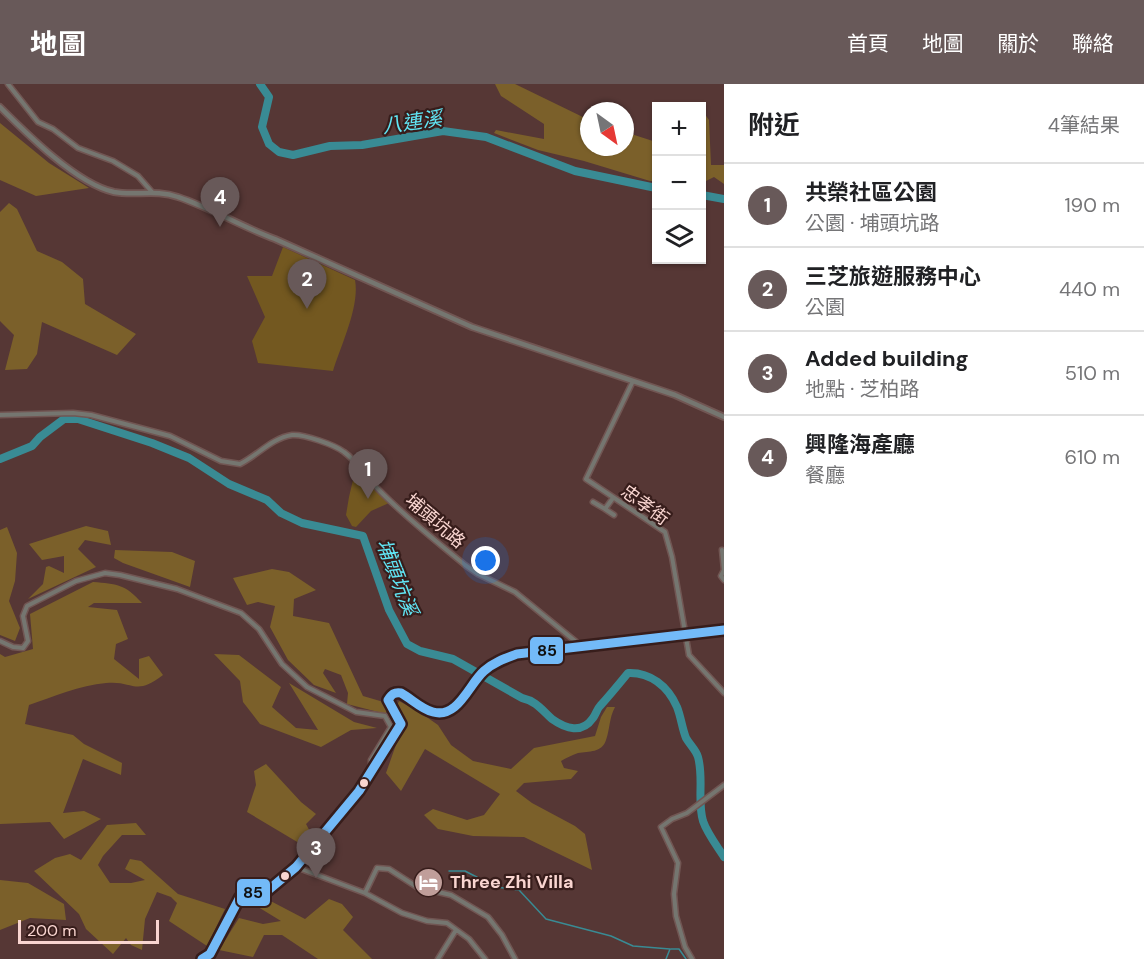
<!DOCTYPE html>
<html lang="zh-TW">
<head>
<meta charset="utf-8">
<style>
  :root { --surface:#fff; --page:#f2f2f2; --text:#202124; --muted:#757577; --line:#e0e0e0; --accent:#685959 }
  body { margin:0; font-family:"DM Sans","Noto Sans TC",sans-serif; background:var(--page); color:var(--text) }
  .controls { position:absolute; right:18px; top:18px; display:grid; overflow:hidden; border-radius:0px; box-shadow:0 2px 4px #0004 }
  .controls button { width:54px; height:54px; display:grid; place-items:center; padding:0; border:0; border-bottom:2px solid var(--line); background:var(--surface); color:var(--text); font:30px sans-serif }
  .compass { position:absolute; left:580px; top:18px; width:54px; height:54px; border-radius:50%; background:var(--surface); box-shadow:0 2px 4px #0004; rotate:147deg }
  .scale { position:absolute; left:18px; bottom:15px; width:141px; box-sizing:border-box; padding-left:6px; border:3px solid #f9d5d0; border-top:0; font-size:16px; line-height:21px; white-space:nowrap; color:#f9d5d0; -webkit-text-stroke:4px #371d1b; paint-order:stroke }
  .you { position:absolute; left:486px; top:477px; width:21px; height:21px; margin:-15px; border:4px solid #fff; border-radius:50%; background:#1a73e8; box-shadow:0 0 0 9px #1a73e833 }
  .badge { display:grid; place-items:center; width:39px; height:39px; border-radius:50%; background:var(--accent); color:#fff; font-size:20px; font-weight:700 }
  .pin { position:absolute; translate:-50% -50px; filter:drop-shadow(0 2px 3px #0008) }
  .pin::after { content:''; position:absolute; top:32px; width:21px; height:18px; background:inherit; clip-path:polygon(0 0,100% 0,50% 100%) }
  .list { margin:0; padding:0; list-style:none }
  h2 { display:flex; justify-content:space-between; align-items:center; height:78px; margin:0; padding:0 24px; font-size:26px }
  h2 small { font-size:20px; font-weight:400; color:var(--muted) }
  .list li { display:grid; grid-template-columns:39px 1fr auto; gap:18px; align-items:center; box-sizing:border-box; height:84px; padding:0 24px; border-top:2px solid var(--line) }
  .list b { display:block; font-size:22px; white-space:nowrap }
  .list p { margin:0; font-size:20px; white-space:nowrap; color:var(--muted) }
  .list em { font-size:20px; font-style:normal; color:var(--muted) }
  .icon { flex:none; width:33px; height:33px; fill:none; stroke:currentColor; stroke-width:2; stroke-linecap:round; stroke-linejoin:round }
  .map { position:relative; flex:none; width:724px; height:875px; overflow:hidden }
  header { display:flex; align-items:center; gap:36px; box-sizing:border-box; height:84px; padding:0 30px; background:var(--accent); color:#fff }
  header strong { font-size:28px }
  nav { display:flex; gap:33px; margin-inline-start:auto; font-size:21px }
  main { display:flex }
  aside { flex:1; background:var(--surface) }
  .map>svg:first-child { display:block }
  .green { fill:#735820 }
  .forest { fill:#7b602a }
  .lines { fill:none; stroke-linecap:round; stroke-linejoin:round }
  .stream { stroke:#398b94; stroke-width:1.5 }
  .river { stroke:#398b94; stroke-width:8 }
  .minor-casing { stroke:#715653; stroke-width:7 }
  .tertiary-casing { stroke:#715653; stroke-width:8 }
  .minor { stroke:#757670; stroke-width:4 }
  .tertiary { stroke:#757670; stroke-width:4.5 }
  .bus-1-casing { stroke:#371d1b; stroke-width:14 }
  .bus-1 { stroke:#73baf8; stroke-width:9 }
  .bus-dot { fill:#f9d5d0; stroke:#371d1b; stroke-width:2 }
  .labels { text-anchor:middle; stroke-width:4.5; stroke-linejoin:round; paint-order:stroke }
  .street-label { font-size:18px; fill:#f9d5d0; stroke:#371d1b }
  .poi-label { font-size:18px; font-weight:bold; fill:#f9d5d0; stroke:#371d1b; text-anchor:start }
  .water-label { font-size:20px; font-style:italic; fill:#61e6f5; stroke:#371d1b }
  .line-badge { stroke:#371d1b; stroke-width:2 }
  .pale-badge-label { font-size:16px; text-anchor:middle; font-weight:bold; fill:#111 }
</style>
</head>
<body>
<header>
<strong>地圖</strong>
<nav><a>首頁</a><a>地圖</a><a>關於</a><a>聯絡</a></nav>
</header>
<main>
<div class="map">
<svg width="724" height="875" viewBox="0 0 724 875">
  <rect width="100%" height="100%" fill="#563735"/>
  <path class="green" d="M 283,163 L 355,196 C 360,222 341,261 333,287 L 258,279 L 252,257 L 265,233 L 247,192 L 272,192 Z
    M 362,389 L 389,419 L 371,427 L 356,443 L 352,442 L 346,431 L 349,413 L 353,396 Z"/>
  <path class="forest" d="M 495,0 L 515,0 L 589,36 L 589,63 L 625,63 L 625,48 L 656,58 L 656,97 L 650,97 L 584,77 L 538,66 L 494,49 L 496,46 L 544,55 L 544,40 L 501,12 Z
    M 702,26 L 709,36 L 711,81 L 724,81 L 724,100 L 714,93 L 706,97 L 702,97 Z
    M 0,39 L 49,79 L 89,104 L 36,112 L 0,96 Z
    M 9,119 L 17,125 L 37,167 L 62,178 L 83,195 L 85,220 L 136,250 L 117,271 L 42,238 L 37,270 L 27,285 L 5,286 L 14,251 L 0,237 L 0,128 Z
    M 86,442 L 108,447 L 111,461 L 85,456 L 78,465 L 96,483 L 28,515 L 43,500 L 46,483 L 49,482 L 64,489 L 64,472 L 42,476 L 29,460 Z
    M 7,443 L 17,469 L 15,497 L 9,517 L 20,544 L 15,557 L 0,551 L 0,446 Z
    M 115,466 L 172,468 L 195,477 L 190,503 L 123,479 L 114,474 Z
    M 272,485 L 289,488 L 316,506 L 294,515 L 293,532 L 329,539 L 363,612 L 387,619 L 386,630 L 347,620 L 348,609 L 341,591 L 325,585 L 323,589 L 336,609 L 314,601 L 288,576 L 270,543 L 275,522 L 258,518 L 247,521 L 233,494 Z
    M 93,498 C 117,500 125,500 142,519 L 94,519 L 88,523 L 117,526 L 128,555 L 116,560 L 114,575 L 139,595 L 139,575 L 149,572 L 163,591 C 135,613 133,596 106,599 C 80,601 53,613 29,621 L 25,640 L 73,651 L 84,660 L 122,679 L 121,691 L 83,675 L 63,729 L 84,727 L 101,735 L 64,755 L 50,738 L 0,740 L 0,570 L 5,573 L 33,565 L 30,530 Z
    M 214,570 L 239,571 L 281,603 L 272,623 L 296,644 L 318,646 L 289,599 L 354,638 L 377,644 L 351,646 L 321,663 L 260,640 L 243,618 L 240,597 Z
    M 399,617 L 418,627 L 438,641 L 451,661 L 473,677 L 511,685 L 534,664 L 595,652 L 601,633 L 607,623 L 615,623 C 609,634 610,645 606,656 C 602,669 589,667 578,669 C 572,671 566,674 561,677 L 564,684 L 578,687 L 571,695 L 524,699 L 516,707 L 532,719 L 575,742 L 585,750 L 592,786 L 524,753 L 473,752 L 438,745 L 424,731 L 433,725 L 467,736 L 484,731 L 500,710 L 425,665 L 401,707 L 386,689 L 404,638 L 396,624 Z
    M 266,680 L 301,718 L 316,730 L 306,740 L 313,753 L 304,762 L 247,728 L 256,701 L 254,687 Z
    M 136,739 L 146,751 L 122,751 L 103,772 L 98,781 L 110,799 L 131,799 L 145,796 L 125,785 L 130,775 L 141,777 L 178,810 L 225,825 L 207,862 L 169,837 L 177,819 L 171,813 L 157,808 L 145,835 L 142,866 L 131,861 L 126,854 L 113,870 L 86,845 L 79,830 L 34,787 L 55,774 L 70,770 L 81,776 L 107,741 Z
    M 0,796 L 28,799 L 64,820 L 66,836 L 30,834 L 0,846 Z
    M 261,812 L 305,835 L 329,815 L 342,820 L 353,833 L 343,846 L 372,875 L 318,875 L 282,851 L 264,851 L 253,873 L 219,866 L 239,834 L 263,840 L 281,837 L 245,815 Z"/>
  <g class="lines">
    <path class="stream" d="M 449,787 L 465,787 L 496,803 L 519,806 L 546,835 L 611,852 L 633,862 L 670,865 L 666,875
      M 671,865 L 679,865 L 686,875"/>
    <path class="river" d="M 260,0 L 269,13 L 262,43 L 269,60 L 279,68 L 293,71 L 330,62 L 362,61 L 443,47 L 486,53 L 575,87 L 656,104
      M 702,111 L 724,115
      M 0,375 L 32,362 L 40,353 L 64,335 L 78,335 L 152,359 L 189,374 L 229,400 L 267,416 L 281,429 L 302,439 L 363,452 L 389,526 L 407,560 L 420,567 L 453,575 L 522,614 C 536,617 542,626 552,635 C 566,645 582,650 593,634 C 596,630 597,625 600,622 C 610,611 619,600 628,589 C 650,588 668,602 677,623 C 681,633 682,644 686,654 C 690,661 696,666 698,673 C 704,695 697,716 703,737 C 707,749 717,762 724,773"/>
    <defs>
      <path id="minor" d="M 8,0 L 38,38 L 53,45 L 78,64 L 113,77 L 138,92 L 152,108
        M 633,297 L 586,395 L 665,448 L 672,473 L 689,571 L 724,609
        M 0,331 L 73,329 L 91,331 L 170,352 L 221,377 L 240,380 C 258,371 272,354 292,351 C 304,350 335,361 344,368 C 357,377 367,394 378,405 C 405,433 436,457 465,481 L 478,490 L 515,508 L 580,561
        M 613,414 L 605,425 L 614,431
        M 593,418 L 605,425
        M 722,466 L 724,486 L 721,492 L 724,496
        M 0,557 L 13,563 L 23,564 L 28,557 L 23,532 L 27,522 L 76,497 L 105,489 L 120,491 L 177,505 L 241,529 L 259,545 L 282,580 L 307,603 L 356,628 L 385,632 L 391,643 L 371,676 L 371,687
        M 296,783 L 365,809 L 402,829 L 427,837 L 447,839 L 469,855 L 485,875
        M 365,809 L 377,784 L 389,785 L 417,803 L 451,811 L 488,833 L 502,851 L 515,875
        M 438,875 L 456,846
        M 692,875 L 685,863 L 676,832 L 674,810 L 678,779 L 661,743 L 672,735 L 687,729 L 724,701"/>
      <path id="tertiary" d="M 0,23 C 27,50 77,100 114,108 C 135,112 156,105 178,113 C 211,124 242,143 275,155 L 472,243 L 675,311 L 724,333
        M 202,875 L 210,870 L 240,813 L 246,809 L 266,808 L 296,783 L 359,707 L 401,640 L 388,616 C 392,610 394,608 401,609 C 412,615 421,625 433,628 C 458,635 469,600 484,587 C 494,578 506,574 517,570 L 724,546"/>
    </defs>
    <use href="#minor" class="minor-casing"/>
    <use href="#tertiary" class="tertiary-casing"/>
    <use href="#minor" class="minor"/>
    <use href="#tertiary" class="tertiary"/>
    <defs>
      <path id="bus-1" d="M 202,875 L 210,870 L 240,813 L 246,809 L 266,808 L 296,783 L 359,707 L 401,640 L 388,616 C 392,610 394,608 401,609 C 412,615 421,625 433,628 C 458,635 469,600 484,587 C 494,578 506,574 517,570 L 724,546"/>
    </defs>
    <use href="#bus-1" class="bus-1-casing"/>
    <use href="#bus-1" class="bus-1"/>
  </g>
  <defs>
    <symbol id="hotel-disc" viewBox="-11 -11 22 22"><circle r="9.5" fill="#c09e9a" stroke="#371d1b"/><path d="M-6-4.5h1.5V1H6V5H4.5V3h-9V5H-6ZM-4 0a1.8 1.8 0 1 1 3.6 0ZM.5 0V-2.5h3Q6-2.5 6 0Z" fill="#fff"/></symbol>
  </defs>
  <g fill-rule="evenodd">
    <use href="#hotel-disc" x="412" y="782" width="33" height="33"/>
  </g>
  <g class="bus-dot">
    <circle cx="364" cy="699" r="5"/>
    <circle cx="285" cy="792" r="5"/>
  </g>
  <g class="labels">
    <g class="street-label">
      <text transform="translate(645 421) rotate(36)" y="6">忠孝街</text>
      <text transform="translate(435 437) rotate(41)" y="6">埔頭坑路</text>
    </g>
    <g class="poi-label">
      <text x="450" y="804">Three Zhi Villa</text>
    </g>
    <g class="water-label">
      <text transform="translate(412 38) rotate(-8)" y="7">八連溪</text>
      <text transform="translate(397 493) rotate(69)" y="7">埔頭坑溪</text>
    </g>
  </g>
  <g class="line-badge">
    <rect x="529" y="552" width="35" height="29" rx="6" fill="#73baf8"/>
    <rect x="236" y="794" width="35" height="29" rx="6" fill="#73baf8"/>
  </g>
  <g class="pale-badge-label">
    <text x="547" y="572">85</text>
    <text x="253" y="814">85</text>
  </g>
</svg>
<div class="controls">
<button>+</button>
<button>−</button>
<button><svg class="icon" aria-label="layers" viewBox="0 0 24 24"><path d="M12 4l9 5-9 5-9-5zM3 14l9 5 9-5"/></svg></button>
</div>
<svg class="compass" viewBox="-18 -18 36 36"><path d="M0-13l5 13h-10z" fill="#e53935"/><path d="M0 13l5-13h-10z" fill="#757577"/></svg>
<div class="scale">200 m</div>
<div class="you"></div>
<div class="pin badge" style="left:368px;top:415px">1</div>
<div class="pin badge" style="left:307px;top:225px">2</div>
<div class="pin badge" style="left:316px;top:794px">3</div>
<div class="pin badge" style="left:220px;top:143px">4</div>
</div>
<aside>
<h2>附近<small>4筆結果</small></h2>
<ul class="list">
<li><span class="badge">1</span><div><b>共榮社區公園</b><p>公園 · 埔頭坑路</p></div><em>190 m</em></li>
<li><span class="badge">2</span><div><b>三芝旅遊服務中心</b><p>公園</p></div><em>440 m</em></li>
<li><span class="badge">3</span><div><b>Added building</b><p>地點 · 芝柏路</p></div><em>510 m</em></li>
<li><span class="badge">4</span><div><b>興隆海產廳</b><p>餐廳</p></div><em>610 m</em></li>
</ul>
</aside>
</main>
</body>
</html>
